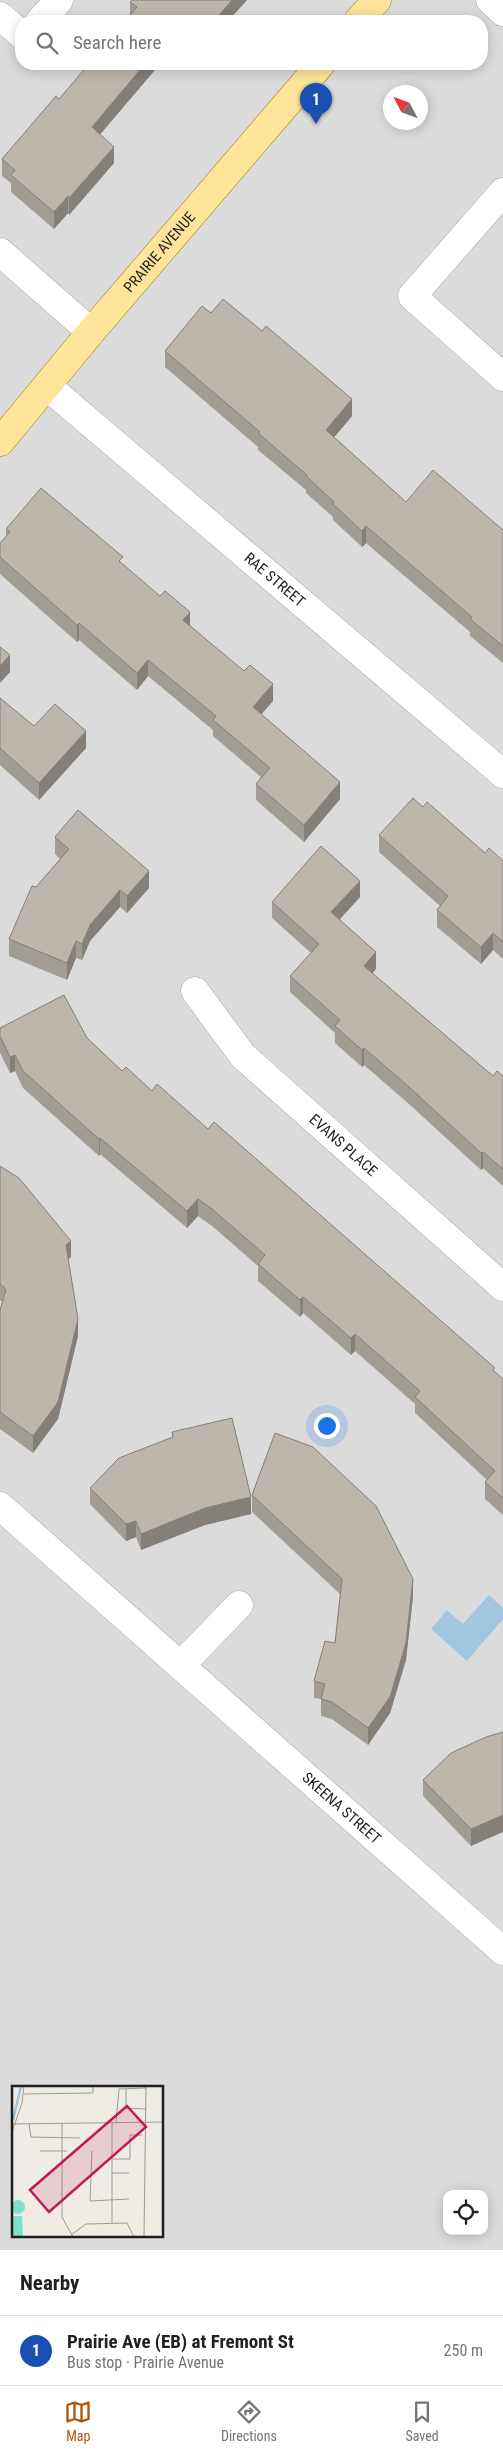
<!DOCTYPE html>
<html lang="en">
<head>
<meta charset="utf-8">
<style>
  :root { --surface:#fff; --page:#f6f6f6; --text:#202124; --muted:#757577; --line:#e0e0e0; --accent:#b45309 }
  body { margin:0; font-family:"Roboto Condensed",sans-serif; background:var(--page); color:var(--text) }
  .controls { position:absolute; right:15px; bottom:15px; display:grid; overflow:hidden; border-radius:10px; box-shadow:0 2px 12px #0003 }
  .controls button { width:45px; height:45px; display:grid; place-items:center; padding:0; border:0; border-bottom:1px solid var(--line); background:var(--surface); color:var(--text); font:25px sans-serif }
  .compass { position:absolute; left:383px; top:85px; width:45px; height:45px; border-radius:50%; background:var(--surface); box-shadow:0 2px 12px #0003; rotate:311deg }
  .you { position:absolute; left:326px; top:1425px; width:18px; height:18px; margin:-12px; border:4px solid #fff; border-radius:50%; background:#1a73e8; box-shadow:0 0 0 8px #1a73e833 }
  .badge { display:grid; place-items:center; width:32px; height:32px; border-radius:50%; background:var(--accent); color:#fff; font-size:16px; font-weight:700 }
  .pin { position:absolute; translate:-50% -41px; filter:drop-shadow(0 1px 2px #0008) }
  .pin::after { content:''; position:absolute; top:26px; width:18px; height:15px; background:inherit; clip-path:polygon(0 0,100% 0,50% 100%) }
  .list { margin:0; padding:0; list-style:none }
  h2 { display:flex; justify-content:space-between; align-items:center; height:65px; margin:0; padding:0 20px; font-size:21px }
  h2 small { font-size:16px; font-weight:400; color:var(--muted) }
  .list li { display:grid; grid-template-columns:32px 1fr auto; gap:15px; align-items:center; box-sizing:border-box; height:70px; padding:0 20px; border-top:1px solid var(--line) }
  .list b { display:block; font-size:19px; white-space:nowrap }
  .list p { margin:0; font-size:16px; white-space:nowrap; color:var(--muted) }
  .list em { font-size:16px; font-style:normal; color:var(--muted) }
  .icon { flex:none; width:28px; height:28px; fill:none; stroke:currentColor; stroke-width:2; stroke-linecap:round; stroke-linejoin:round }
  .map { position:relative; flex:none; width:503px; height:2250px; overflow:hidden }
  .search { position:absolute; background:var(--surface); box-shadow:0 2px 12px #0003; left:15px; right:15px; top:15px; height:55px; display:flex; align-items:center; gap:12px; box-sizing:border-box; padding:0 18px; border-radius:20px; color:var(--muted); font-size:19px }
  .sheet { height:135px; background:var(--surface) }
  nav { display:flex; justify-content:space-around; align-items:center; box-sizing:border-box; height:70px; border-top:1px solid var(--line); background:var(--surface); font-size:14px; color:var(--muted) }
  nav a { display:grid; justify-items:center; gap:2px }
  nav .on { color:var(--accent) }
  .map>svg:first-child { display:block }
  .residential { fill:#dcdbdb; fill-rule:evenodd }
  .water { fill:#a2c6de }
  .lines { fill:none; stroke-linecap:round; stroke-linejoin:round }
  .minor-casing { stroke:#a5a5a5; stroke-width:29 }
  .major-casing { stroke:#978000; stroke-width:29 }
  .minor { stroke:#fff; stroke-width:28 }
  .major { stroke:#fee599; stroke-width:28 }
  .wall { fill:#a29d94 }
  .shaded-wall { fill:#847f78 }
  .building { fill:#bcb6ac; stroke:#847f78 }
  .labels { text-anchor:middle; stroke-width:4; stroke-linejoin:round; paint-order:stroke }
  .street-label { font-size:15px; fill:#1e1e1e; stroke:#fff }
  .inset-river { fill:none; stroke:#a2c6de; stroke-width:2.5 }
  .inset-road { fill:none; stroke:#9b9a94; stroke-width:1 }
  .view { fill:#c2185b; fill-opacity:0.15; stroke:#c2185b; stroke-width:2.5 }
  .inset-edge { fill:none; stroke:#1e1e1e; stroke-width:2.5 }
</style>
</head>
<body>
<div class="map">
<svg width="503" height="2250" viewBox="0 0 503 2250">
  <rect width="100%" height="100%" fill="#efede3"/>
  <path class="residential" d="M 0,0 L 489,0 L 503,13 L 503,2250 L 0,2250 ZM 21,21 L 482,21 L 482,64 L 21,64 ZM 390,92 L 420,92 L 420,122 L 390,122 ZM 14,2088 L 162,2088 L 162,2236 L 14,2236 ZM 447,2194 L 484,2194 L 484,2231 L 447,2231 Z"/>
  <path class="water" d="M 489,1595 L 503,1608 L 503,1619 L 467,1661 L 431,1629 L 447,1610 L 463,1624 Z"/>
  <g class="lines">
    <defs>
      <g id="minor">
        <path d="M 490,0 L 503,12"/>
        <path d="M 0,16 L 21,34"/>
        <path d="M 40,21 L 59,0"/>
        <path d="M 503,192 L 412,296 L 503,377"/>
        <path d="M 0,252 L 91,332"/>
        <path id="s1" d="M 47,386 L 503,774"/>
        <path id="s2" d="M 195,991 L 243,1056 L 503,1287"/>
        <path id="s3" d="M 0,1506 L 503,1951"/>
        <path d="M 181,1665 L 239,1605"/>
      </g>
      <g id="major">
        <path d="M 358,21 L 377,0"/>
        <path id="s4" d="M 0,442 L 91,332 L 321,64"/>
      </g>
    </defs>
    <use href="#minor" class="minor-casing"/>
    <use href="#major" class="major-casing"/>
    <use href="#minor" class="minor"/>
    <use href="#major" class="major"/>
  </g>
  <path class="wall" d="M 247,0 L 228,21 L 125,21 L 130,15 L 130,2 Z
    M 160,64 L 100,134 L 114,163 L 69,215 L 68,213 L 54,229 L 11,192 L 11,183 L 2,176 L 2,159 L 59,99 Z
    M 211,313 L 352,416 L 334,437 L 406,502 L 503,530 L 503,663 L 470,636 L 470,632 L 366,543 L 362,547 L 333,520 L 333,517 L 306,493 L 306,490 L 258,450 L 258,447 L 165,367 L 165,351 Z
    M 6,529 L 123,564 L 273,701 L 261,714 L 340,799 L 304,842 L 256,800 L 256,784 L 261,777 L 213,736 L 213,730 L 148,676 L 137,690 L 79,640 L 77,642 L 0,574 L 0,543 L 6,537 Z
    M 0,698 L 34,726 L 86,748 L 39,800 L 0,765 Z
    M 423,807 L 485,853 L 503,861 L 503,959 L 493,950 L 481,964 L 437,927 L 437,910 L 440,906 L 379,852 L 379,835 Z
    M 55,837 L 149,888 L 127,913 L 120,907 L 90,941 L 82,960 L 76,958 L 67,980 L 9,956 L 9,939 L 36,887 L 60,859 L 55,854 Z
    M 360,897 L 340,919 L 376,969 L 372,973 L 493,1076 L 503,1076 L 503,1186 L 483,1168 L 481,1170 L 409,1104 L 364,1065 L 362,1067 L 335,1043 L 335,1033 L 290,992 L 290,976 L 311,953 L 272,918 L 272,902 Z
    M 0,1028 L 87,1038 L 122,1071 L 208,1129 L 503,1379 L 503,1515 L 485,1499 L 485,1482 L 487,1480 L 415,1413 L 415,1404 L 355,1351 L 351,1355 L 303,1313 L 300,1317 L 258,1281 L 258,1266 L 212,1226 L 198,1216 L 187,1228 L 100,1154 L 99,1156 L 23,1088 L 15,1071 L 10,1073 L 0,1053 Z
    M 0,1166 L 71,1257 L 68,1259 L 78,1336 L 58,1419 L 33,1453 L 0,1429 L 0,1310 L 2,1302 L 0,1300 Z
    M 172,1432 L 251,1514 L 205,1525 L 141,1550 L 136,1537 L 126,1541 L 90,1504 L 90,1488 L 172,1437 Z
    M 252,1495 L 413,1596 L 406,1660 L 390,1713 L 368,1745 L 332,1719 L 321,1716 L 321,1699 L 314,1698 L 314,1681 L 335,1643 L 340,1594 L 252,1512 Z
    M 503,1732 L 471,1846 L 423,1796 L 423,1780 Z"/>
  <path class="shaded-wall" d="M 232,0 L 247,0 L 228,21 L 214,21 Z
    M 145,64 L 160,64 L 92,144 L 92,127 Z
    M 114,147 L 114,163 L 69,215 L 69,198 Z
    M 68,196 L 68,213 L 54,229 L 54,212 Z
    M 352,399 L 352,416 L 326,447 L 326,430 Z
    M 366,526 L 366,543 L 362,547 L 362,531 Z
    M 190,612 L 190,629 L 183,620 Z
    M 79,623 L 79,640 L 77,642 L 77,625 Z
    M 10,655 L 10,672 L 0,683 L 0,666 Z
    M 148,660 L 148,676 L 137,690 L 137,673 Z
    M 273,684 L 273,701 L 253,724 L 253,707 Z
    M 86,731 L 86,748 L 39,800 L 39,783 Z
    M 340,782 L 340,799 L 304,842 L 304,825 Z
    M 149,871 L 149,888 L 127,913 L 127,896 Z
    M 360,881 L 360,897 L 331,929 L 331,912 Z
    M 120,890 L 120,907 L 90,941 L 82,960 L 82,944 L 90,925 Z
    M 493,933 L 493,950 L 481,964 L 481,947 Z
    M 76,941 L 76,958 L 67,980 L 67,963 Z
    M 376,952 L 376,969 L 364,983 L 364,966 Z
    M 364,1048 L 364,1065 L 362,1067 L 362,1050 Z
    M 15,1055 L 15,1071 L 10,1073 L 10,1057 Z
    M 100,1138 L 100,1154 L 99,1156 L 99,1139 Z
    M 483,1152 L 483,1168 L 481,1170 L 481,1153 Z
    M 198,1199 L 198,1216 L 187,1228 L 187,1211 Z
    M 71,1241 L 71,1257 L 66,1261 L 66,1245 Z
    M 303,1297 L 303,1313 L 300,1317 L 300,1300 Z
    M 78,1319 L 78,1336 L 58,1419 L 33,1453 L 33,1436 Z
    M 355,1334 L 355,1351 L 351,1355 L 351,1338 Z
    M 251,1497 L 251,1514 L 205,1525 L 141,1550 L 141,1534 L 205,1508 Z
    M 136,1521 L 136,1537 L 126,1541 L 126,1524 Z
    M 413,1579 L 413,1596 L 406,1660 L 390,1713 L 368,1745 L 368,1728 Z
    M 503,1815 L 503,1832 L 471,1846 L 471,1829 Z"/>
  <path class="building" d="M 132,0 L 232,0 L 214,21 L 125,21 L 137,7 L 130,2 Z
    M 89,64 L 145,64 L 92,127 L 114,147 L 69,198 L 68,196 L 54,212 L 11,175 L 15,170 L 2,159 L 56,96 L 59,99 Z
    M 223,299 L 262,331 L 266,326 L 352,399 L 326,430 L 406,502 L 433,470 L 503,530 L 503,646 L 470,619 L 472,617 L 366,526 L 362,531 L 333,504 L 334,502 L 306,476 L 307,475 L 258,433 L 260,432 L 165,351 L 202,306 L 211,313 Z
    M 41,488 L 123,557 L 119,561 L 160,596 L 165,591 L 190,612 L 183,620 L 244,671 L 250,665 L 273,684 L 253,707 L 340,782 L 304,825 L 256,784 L 270,768 L 213,720 L 216,716 L 148,660 L 137,673 L 79,623 L 77,625 L 0,557 L 0,543 L 10,532 L 6,529 Z
    M 0,647 L 10,655 L 0,666 Z
    M 0,698 L 34,726 L 55,704 L 86,731 L 39,783 L 0,748 Z
    M 413,798 L 423,807 L 427,802 L 485,853 L 489,848 L 503,861 L 503,942 L 493,933 L 481,947 L 437,910 L 448,896 L 379,835 Z
    M 78,810 L 149,871 L 127,896 L 120,890 L 90,925 L 82,944 L 76,941 L 67,963 L 9,939 L 32,886 L 36,887 L 69,849 L 55,837 Z
    M 321,846 L 360,881 L 331,912 L 376,952 L 364,966 L 493,1076 L 497,1071 L 503,1076 L 503,1169 L 483,1152 L 481,1153 L 409,1087 L 364,1048 L 362,1050 L 335,1026 L 340,1020 L 290,976 L 319,944 L 272,902 Z
    M 64,995 L 87,1038 L 122,1071 L 126,1067 L 152,1091 L 157,1084 L 208,1129 L 214,1122 L 495,1368 L 493,1370 L 503,1379 L 503,1498 L 485,1482 L 495,1471 L 415,1397 L 420,1391 L 355,1334 L 351,1338 L 303,1297 L 300,1300 L 258,1264 L 265,1255 L 212,1209 L 198,1199 L 187,1211 L 100,1138 L 99,1139 L 23,1071 L 15,1055 L 10,1057 L 0,1036 L 0,1028 Z
    M 0,1166 L 19,1178 L 71,1241 L 66,1245 L 78,1319 L 58,1402 L 33,1436 L 0,1412 L 0,1310 L 6,1290 L 0,1283 Z
    M 232,1418 L 251,1497 L 205,1508 L 141,1534 L 136,1521 L 126,1524 L 90,1488 L 119,1458 L 173,1437 L 172,1432 Z
    M 275,1433 L 313,1447 L 376,1506 L 413,1579 L 406,1643 L 390,1697 L 368,1728 L 332,1702 L 321,1699 L 325,1684 L 314,1681 L 325,1641 L 335,1643 L 342,1579 L 252,1495 Z
    M 503,1732 L 503,1815 L 471,1829 L 423,1780 L 451,1753 L 486,1737 Z"/>
  <g class="labels">
    <g class="street-label">
      <text dy="5" stroke="none"><textPath href="#s4" startOffset="248">PRAIRIE AVENUE</textPath></text>
      <text dy="5" stroke="none"><textPath href="#s1" startOffset="299">RAE STREET</textPath></text>
      <text dy="5" stroke="none"><textPath href="#s2" startOffset="215">EVANS PLACE</textPath></text>
      <text dy="5" stroke="none"><textPath href="#s3" startOffset="456">SKEENA STREET</textPath></text>
    </g>
  </g>
  <g transform="translate(12 2086)">
    <rect width="151" height="151" fill="#efede3"/>
    <path d="M-1 121a7 7 0 1 1 14 0a7 7 0 1 1-14 0ZM 0,130 L 10,130 L 11,151 L 0,151 Z" fill="#7fe1cc"/>
    <path class="inset-river" d="M 1,34 L 9,0"/>
    <path class="inset-road" d="M 114,3 L 114,22 L 134,23M 12,8 L 81,7 L 81,0M 104,36 L 107,3 L 134,2M 50,37 L 50,131 L 61,151M 100,37 L 100,137M 0,38 L 152,36M 17,38 L 19,51 L 68,52M 0,46 L 10,17 L 12,0M 28,65 L 55,65M 80,65 L 78,115 L 117,113M 101,73 L 118,73 L 118,49 L 130,49M 100,87 L 117,87M 59,149 L 74,138 L 115,137 L 122,151M 132,151 L 134,0"/>
    <path class="view" d="M 115,20 L 134,41 L 37,126 L 18,104 Z"/>
    <rect width="151" height="151" class="inset-edge"/>
  </g>
</svg>
<div class="controls">
<button><svg class="icon" aria-label="locate" viewBox="0 0 24 24"><circle cx="12" cy="12" r="6"/><path d="M12 2v4M12 18v4M2 12h4M18 12h4"/></svg></button>
</div>
<svg class="compass" viewBox="-18 -18 36 36"><path d="M0-13l5 13h-10z" fill="#e53935"/><path d="M0 13l5-13h-10z" fill="#757577"/></svg>
<div class="you"></div>
<div class="pin badge" style="left:316px;top:124px;background:#1a4fb4">1</div>
<div class="search"><svg class="icon" aria-label="search" viewBox="0 0 24 24"><circle cx="10" cy="10" r="6"/><path d="M15 15l6 6"/></svg>Search here</div>
</div>
<section class="sheet">
<h2>Nearby<small></small></h2>
<ul class="list">
<li><span class="badge" style="background:#1a4fb4">1</span><div><b>Prairie Ave (EB) at Fremont St</b><p>Bus stop · Prairie Avenue</p></div><em>250 m</em></li>
</ul>
</section>
<nav>
<a class="on"><svg class="icon" aria-label="map" viewBox="0 0 24 24"><path d="M3 6l6-2 6 2 6-2v14l-6 2-6-2-6 2zM9 4v14M15 6v14"/></svg>Map</a>
<a><svg class="icon" aria-label="directions" viewBox="0 0 24 24"><path d="M12 3l9 9-9 9-9-9zM9 14v-3h6M13 9l2 2-2 2"/></svg>Directions</a>
<a><svg class="icon" aria-label="saved" viewBox="0 0 24 24"><path d="M7 4h10v16l-5-4-5 4z"/></svg>Saved</a>
</nav>
</body>
</html>
